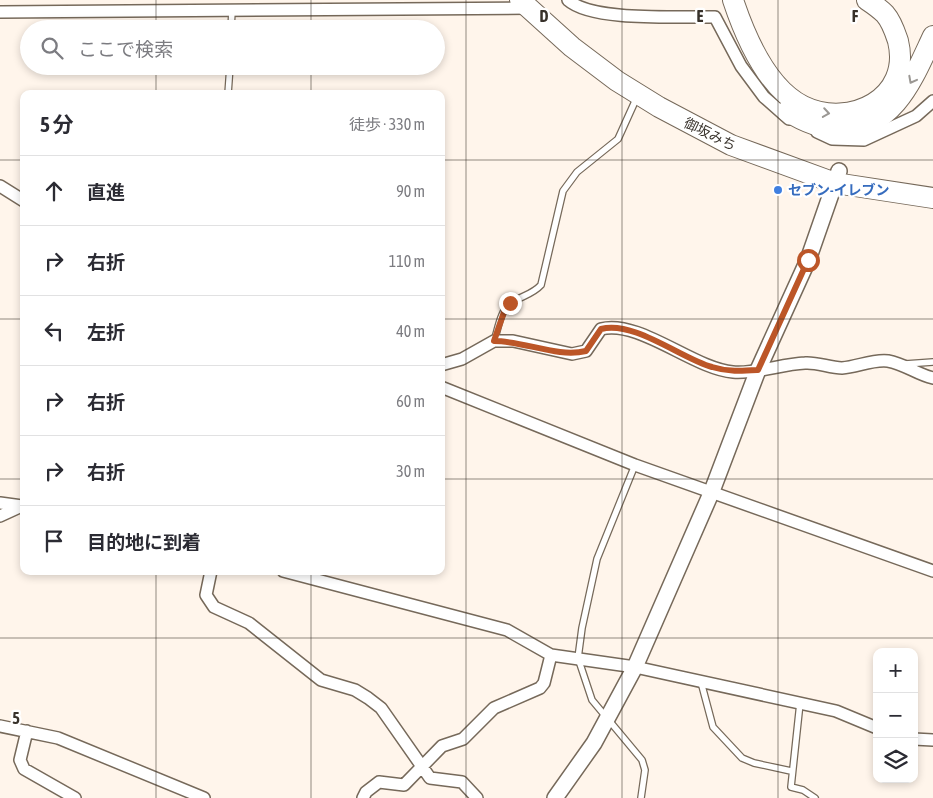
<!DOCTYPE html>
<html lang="ja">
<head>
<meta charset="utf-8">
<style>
  :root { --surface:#fff; --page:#f2f2f3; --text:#2b2b33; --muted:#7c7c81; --line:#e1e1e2 }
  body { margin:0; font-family:"Asap Condensed","Noto Sans JP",sans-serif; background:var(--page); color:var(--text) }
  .controls { position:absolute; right:15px; bottom:15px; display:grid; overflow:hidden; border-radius:10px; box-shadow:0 2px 8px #0003 }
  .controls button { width:45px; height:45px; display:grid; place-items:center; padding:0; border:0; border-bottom:1px solid var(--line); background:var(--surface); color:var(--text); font:25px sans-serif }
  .stop { position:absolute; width:15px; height:15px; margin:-11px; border:4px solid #bc5628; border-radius:50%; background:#fff }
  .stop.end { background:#bc5628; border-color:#fff; box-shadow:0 1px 5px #0008 }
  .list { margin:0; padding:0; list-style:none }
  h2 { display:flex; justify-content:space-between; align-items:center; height:65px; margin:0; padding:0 20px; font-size:21px }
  h2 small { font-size:16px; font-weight:400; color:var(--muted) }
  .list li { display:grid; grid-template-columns:32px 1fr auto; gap:15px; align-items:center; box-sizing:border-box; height:70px; padding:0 20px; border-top:1px solid var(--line) }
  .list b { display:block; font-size:19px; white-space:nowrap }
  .list em { font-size:16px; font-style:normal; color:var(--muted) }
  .icon { flex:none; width:28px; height:28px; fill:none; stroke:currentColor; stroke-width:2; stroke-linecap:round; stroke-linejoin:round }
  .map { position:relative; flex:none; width:933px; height:798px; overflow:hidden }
  .search { position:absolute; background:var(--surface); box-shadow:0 2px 8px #0003; left:20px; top:20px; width:425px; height:55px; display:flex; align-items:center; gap:12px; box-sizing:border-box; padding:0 18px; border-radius:28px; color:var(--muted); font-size:19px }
  .panel { position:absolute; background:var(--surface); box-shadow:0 2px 8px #0003; left:20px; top:90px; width:425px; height:485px; border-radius:10px }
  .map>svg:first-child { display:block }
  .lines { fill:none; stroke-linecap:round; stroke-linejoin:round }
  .lane-casing { stroke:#76695a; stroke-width:8 }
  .street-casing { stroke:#76695a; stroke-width:14 }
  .secondary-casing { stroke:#76695a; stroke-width:18 }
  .highway-casing { stroke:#76695a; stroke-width:22 }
  .lane { stroke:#fff; stroke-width:5.5 }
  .street { stroke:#fff; stroke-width:11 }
  .secondary { stroke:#fff; stroke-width:15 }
  .highway { stroke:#fff; stroke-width:20 }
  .oneway { stroke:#9b9894 }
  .route { stroke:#bc5628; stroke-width:6 }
  .grid { fill:none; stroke:#37312a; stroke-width:1; stroke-opacity:0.55 }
  .shop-dot { fill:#3f7fe0; stroke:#fff; stroke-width:2 }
  .labels { text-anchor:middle; stroke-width:4.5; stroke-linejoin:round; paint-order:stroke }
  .street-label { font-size:14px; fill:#37312a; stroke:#fff }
  .shop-label { font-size:14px; font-weight:bold; fill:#366cbe; stroke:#fff; text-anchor:start }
  .grid-label { font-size:16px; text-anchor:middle; font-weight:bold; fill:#37312a; stroke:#fff; stroke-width:4.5; stroke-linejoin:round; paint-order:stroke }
</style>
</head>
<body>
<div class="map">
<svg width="933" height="798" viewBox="0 0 933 798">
  <rect width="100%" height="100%" fill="#fff5eb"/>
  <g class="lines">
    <defs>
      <path id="lane" d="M 231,29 L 232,11
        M 228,94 L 230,66
        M 494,341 C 498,330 500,311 510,304 C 520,296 532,295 541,285 L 563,191 L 577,172 L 618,139 L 637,97
        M 905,364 L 933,362
        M 635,465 L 597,559 L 582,628 L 578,658 L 592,700 L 642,760 L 645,770 L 641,798
        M 701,682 L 713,727 L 742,758 L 754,763 L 791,771
        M 800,703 L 791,787 L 803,790 L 815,798"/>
      <path id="street" d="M 568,0 C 593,22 679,16 715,17 L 741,66 L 764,97 L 789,119
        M 0,12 L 528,8
        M 817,132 L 832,139 L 864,140 L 916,116 L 933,101
        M 0,186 L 24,201
        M 441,365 L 462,359 L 494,341 L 513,341 L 572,354 L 586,351 L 601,329 C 639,319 694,369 733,372 C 757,374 781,364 805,363 C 817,362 830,368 842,368 C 857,367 873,359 888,361 C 905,364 916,374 933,378
        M 441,387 L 635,465 L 933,571
        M 0,503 L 22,506
        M 0,516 L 24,505
        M 211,571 L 206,595 L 214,607 L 249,623 L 321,680 L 355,690 L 368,698 L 381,708 L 430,778 L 462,782 L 477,798
        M 283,571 L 507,630 L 551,655 L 635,667 L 836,711 L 877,728
        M 0,726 L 58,738 L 204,798
        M 27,731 L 20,760 L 24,769 L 75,798
        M 914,739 L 933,740
        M 363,798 L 366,792 L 379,782 L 404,785 L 442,746 L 463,739 L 494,708 L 540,688 L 544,683 L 551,655"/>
      <path id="secondary" d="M 555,798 L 594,743 L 635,667 L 712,491 L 758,370 L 808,260 L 839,171"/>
      <path id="highway" d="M 520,0 L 572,47 L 617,81 L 659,107 L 731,145 L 835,183 L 933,198
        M 733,0 C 745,36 767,88 803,106 C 850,129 912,98 898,41 C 895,32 892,22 885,14 C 880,9 873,4 867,0
        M 787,111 C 804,122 821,129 841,129 C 895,129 914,76 933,36"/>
    </defs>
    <use href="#lane" class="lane-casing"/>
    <use href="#street" class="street-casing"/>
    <use href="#secondary" class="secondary-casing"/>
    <use href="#highway" class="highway-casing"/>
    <use href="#lane" class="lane"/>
    <use href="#street" class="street"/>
    <use href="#secondary" class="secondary"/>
    <use href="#highway" class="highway"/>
  </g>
  <defs><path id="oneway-chevron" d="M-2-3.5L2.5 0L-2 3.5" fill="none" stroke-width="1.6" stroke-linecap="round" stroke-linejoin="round" transform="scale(1.25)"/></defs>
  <g class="oneway">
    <use href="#oneway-chevron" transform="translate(912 80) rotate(118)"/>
    <use href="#oneway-chevron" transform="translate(826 113) rotate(9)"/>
  </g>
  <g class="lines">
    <path class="route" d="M 510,303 L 505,309 L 494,341 C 525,341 557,358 586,351 L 601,329 C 634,320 682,359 712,367 C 728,372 742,371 758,370 L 808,260"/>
  </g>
  <path class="grid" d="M 156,0 L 156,29M 311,0 L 311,29M 466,0 L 466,798M 622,0 L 622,798M 778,0 L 778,798M 156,66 L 156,94M 311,66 L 311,94M 0,160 L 24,160M 441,160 L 933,160M 0,319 L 24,319M 441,319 L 933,319M 0,479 L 24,479M 441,479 L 933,479M 156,571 L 156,798M 311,571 L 311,798M 0,638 L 933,638"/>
  <circle class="shop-dot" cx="778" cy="190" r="5"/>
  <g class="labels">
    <g class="street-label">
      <text transform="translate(710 134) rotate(26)" y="5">御坂みち</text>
    </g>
    <g class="shop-label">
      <text x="788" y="195">セブン-イレブン</text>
    </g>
  </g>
  <g class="grid-label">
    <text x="544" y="22">D</text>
    <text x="700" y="22">E</text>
    <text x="855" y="22">F</text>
    <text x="16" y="724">5</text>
  </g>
</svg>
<div class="controls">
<button>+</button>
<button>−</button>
<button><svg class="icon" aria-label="layers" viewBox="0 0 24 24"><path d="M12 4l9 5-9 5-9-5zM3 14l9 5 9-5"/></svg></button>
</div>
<div class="stop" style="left:808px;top:260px"></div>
<div class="stop end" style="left:510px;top:303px"></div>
<div class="search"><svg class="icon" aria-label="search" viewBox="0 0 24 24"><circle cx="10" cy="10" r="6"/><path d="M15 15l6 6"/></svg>ここで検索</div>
<section class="panel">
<h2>5 分<small>徒歩 · 330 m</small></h2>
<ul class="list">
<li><svg class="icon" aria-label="ahead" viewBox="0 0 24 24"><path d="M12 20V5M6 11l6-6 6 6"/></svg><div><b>直進</b></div><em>90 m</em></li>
<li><svg class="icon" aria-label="right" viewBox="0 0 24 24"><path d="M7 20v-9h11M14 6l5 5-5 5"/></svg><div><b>右折</b></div><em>110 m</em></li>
<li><svg class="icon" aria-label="left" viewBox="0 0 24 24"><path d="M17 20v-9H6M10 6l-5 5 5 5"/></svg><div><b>左折</b></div><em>40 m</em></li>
<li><svg class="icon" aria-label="right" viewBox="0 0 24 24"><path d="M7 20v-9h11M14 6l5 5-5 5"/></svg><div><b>右折</b></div><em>60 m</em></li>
<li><svg class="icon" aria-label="right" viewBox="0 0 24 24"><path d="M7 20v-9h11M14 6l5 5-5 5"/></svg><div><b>右折</b></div><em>30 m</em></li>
<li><svg class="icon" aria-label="arrive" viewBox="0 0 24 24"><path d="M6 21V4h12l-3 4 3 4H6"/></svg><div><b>目的地に到着</b></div></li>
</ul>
</section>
</div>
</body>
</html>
